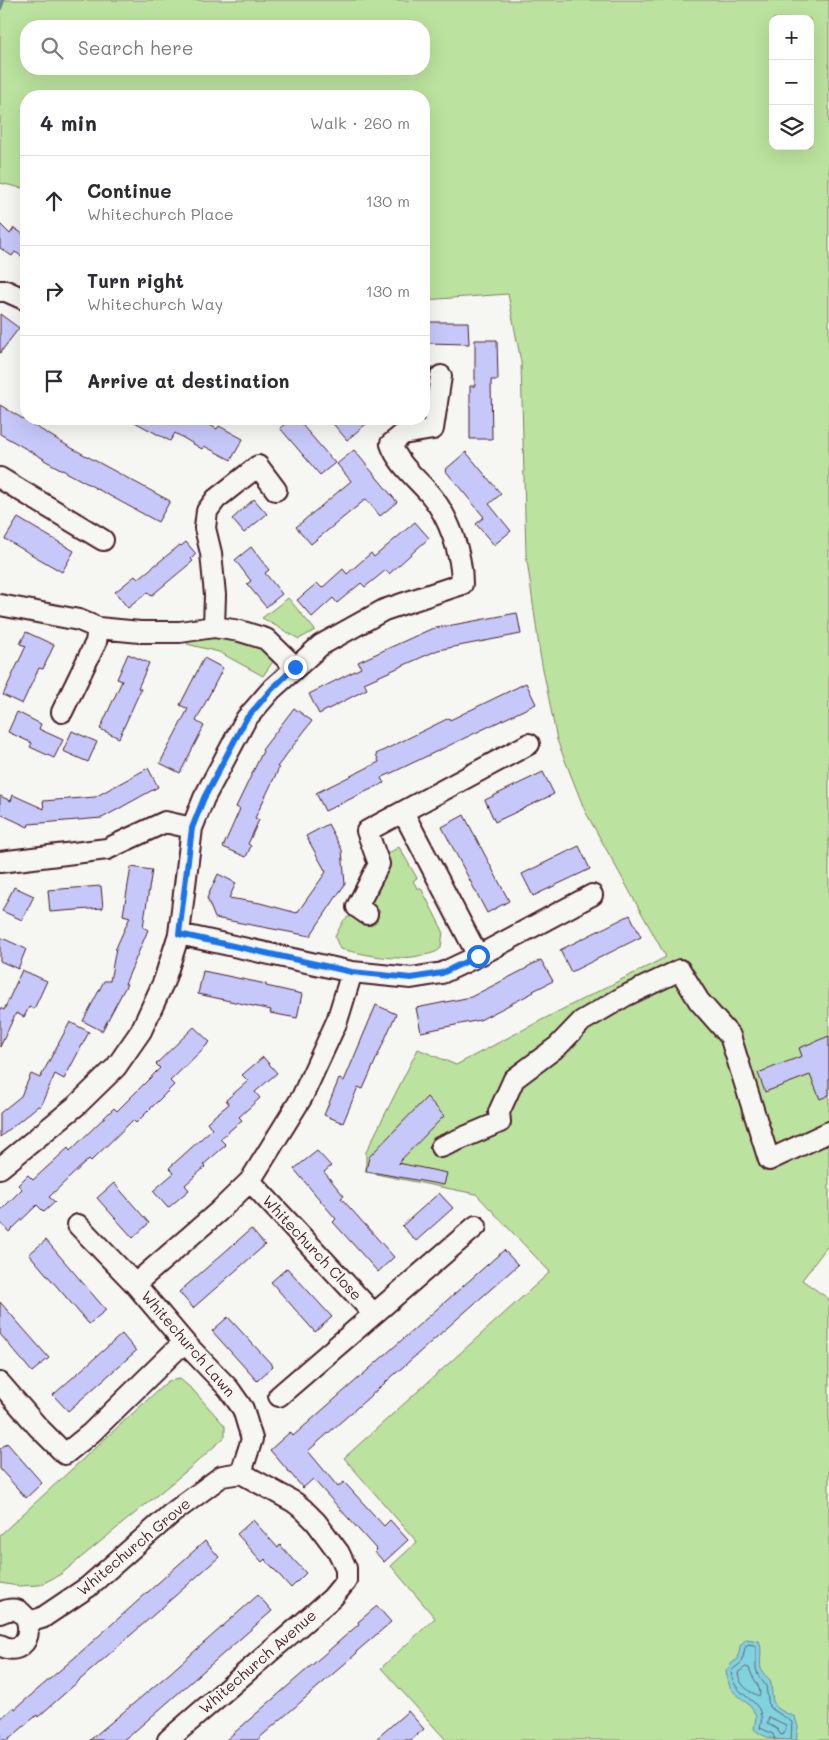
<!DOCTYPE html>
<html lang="en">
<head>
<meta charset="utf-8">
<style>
  :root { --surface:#fff; --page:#f7f7f7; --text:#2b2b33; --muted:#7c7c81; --line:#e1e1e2 }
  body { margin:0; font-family:Mali,sans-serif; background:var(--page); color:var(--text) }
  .controls { position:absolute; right:15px; top:15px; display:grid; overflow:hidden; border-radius:10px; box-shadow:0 5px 20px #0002 }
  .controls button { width:45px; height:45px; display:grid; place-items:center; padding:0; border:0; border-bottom:1px solid var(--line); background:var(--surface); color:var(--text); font:25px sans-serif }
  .stop { position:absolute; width:15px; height:15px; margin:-11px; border:4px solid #1a73e8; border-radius:50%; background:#fff }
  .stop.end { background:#1a73e8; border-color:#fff; box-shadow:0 1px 5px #0008 }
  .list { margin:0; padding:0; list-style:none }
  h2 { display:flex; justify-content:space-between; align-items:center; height:65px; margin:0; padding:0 20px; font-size:21px }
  h2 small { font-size:16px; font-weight:400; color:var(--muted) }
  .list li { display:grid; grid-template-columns:32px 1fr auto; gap:15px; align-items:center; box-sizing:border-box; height:90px; padding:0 20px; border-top:1px solid var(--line) }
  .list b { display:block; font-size:19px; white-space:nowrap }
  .list p { margin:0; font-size:16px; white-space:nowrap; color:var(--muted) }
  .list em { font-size:16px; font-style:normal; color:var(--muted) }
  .icon { flex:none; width:28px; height:28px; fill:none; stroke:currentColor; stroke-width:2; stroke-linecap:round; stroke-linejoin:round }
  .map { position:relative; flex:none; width:829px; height:1740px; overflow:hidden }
  .search { position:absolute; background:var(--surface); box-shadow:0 5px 20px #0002; left:20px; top:20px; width:410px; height:55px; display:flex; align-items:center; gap:12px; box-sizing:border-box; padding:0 18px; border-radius:20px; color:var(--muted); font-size:19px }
  .panel { position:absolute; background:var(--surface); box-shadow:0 5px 20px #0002; left:20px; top:90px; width:410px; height:335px; border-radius:20px }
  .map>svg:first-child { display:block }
  .green { fill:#bbe29e; stroke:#828064; fill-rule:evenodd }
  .water { fill:#82d1df; stroke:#6c8a97 }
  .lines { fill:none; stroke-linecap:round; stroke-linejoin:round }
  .shore { stroke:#606673; stroke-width:1 }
  .stream { stroke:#6c8a97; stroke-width:4.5 }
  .building { fill:#c6c8fa; stroke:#4a1f2b }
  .minor-casing { stroke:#4a1f2b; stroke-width:24 }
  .minor { stroke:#f6f6f2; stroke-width:20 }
  .route { stroke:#1a73e8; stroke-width:6 }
  .labels { text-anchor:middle; stroke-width:4; stroke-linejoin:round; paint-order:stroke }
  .street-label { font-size:15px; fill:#4a1f2b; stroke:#f6f6f2 }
</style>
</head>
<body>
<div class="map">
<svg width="829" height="1740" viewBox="0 0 829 1740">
  <rect width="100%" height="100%" fill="#f6f6f2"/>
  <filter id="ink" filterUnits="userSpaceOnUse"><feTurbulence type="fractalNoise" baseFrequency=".02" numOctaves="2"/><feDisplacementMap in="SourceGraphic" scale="10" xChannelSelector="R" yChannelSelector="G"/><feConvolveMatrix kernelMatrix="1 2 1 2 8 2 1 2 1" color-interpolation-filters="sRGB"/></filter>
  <g filter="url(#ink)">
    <path class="green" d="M 0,0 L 829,0 L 829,1244 L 802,1280 L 829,1299 L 829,1740 L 446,1740 L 381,1668 L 435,1618 L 391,1566 L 417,1542 L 344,1458 L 550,1272 L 476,1194 L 366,1172 L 366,1152 L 418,1049 L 456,1065 L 557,1012 L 666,957 L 585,811 L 557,740 L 540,654 L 526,553 L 521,362 L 508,294 L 424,300 L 424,96 L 26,96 L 26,189 L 0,183 ZM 773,19 L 810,19 L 810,146 L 773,146 ZM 26,26 L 424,26 L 424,69 L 26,69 Z
      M 288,598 L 315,630 L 299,639 L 262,618 Z
      M 204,635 L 261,644 L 274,660 L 263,676 L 219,652 L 187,644 L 188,637 Z
      M 399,847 L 417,878 L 413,881 L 417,888 L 421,888 L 443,931 L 441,948 C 436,953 430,954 423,955 C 394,962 368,955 340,949 L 335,937 C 348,910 347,914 371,926 L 380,911 L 370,905 L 369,901 L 387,854 Z
      M 180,1379 L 193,1390 L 225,1426 L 225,1437 L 190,1468 L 61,1574 L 40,1585 L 18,1586 L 0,1583 L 0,1535 L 168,1381 Z"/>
    <path class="water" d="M 746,1639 L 759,1641 C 763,1650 759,1659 761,1669 C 763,1675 768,1676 770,1681 C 772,1685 771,1689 772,1693 C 772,1709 782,1711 795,1717 L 798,1727 L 796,1740 C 781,1740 765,1740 754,1729 L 756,1716 C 754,1712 751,1706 747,1703 C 732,1689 730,1694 726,1671 L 732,1663 L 738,1659 L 740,1646 Z"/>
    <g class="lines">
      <path class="shore" d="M 746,1667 L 749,1668 C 752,1678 760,1685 760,1694 L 759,1696 C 749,1692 739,1685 738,1673 Z
        M 769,1717 L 786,1725 L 784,1734 L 781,1735 L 777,1729 L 768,1724 Z
        M 775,1740 L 773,1734 L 760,1728 C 761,1725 762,1720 761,1716 C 759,1697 733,1697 731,1671 L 742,1662 L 745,1648 L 748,1644 L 754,1645 L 756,1647 L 756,1668 L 758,1675 L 766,1686 L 769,1707 L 792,1722 L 791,1740"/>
      <path class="stream" d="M 0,8 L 3,0"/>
    </g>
    <path class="building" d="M 0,224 L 10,234 L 14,228 L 26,236 L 26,259 L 15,252 L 12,256 L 0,248 Z
      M 0,314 L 19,328 L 0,353 Z
      M 424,322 L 468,322 L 469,344 L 424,343 Z
      M 475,340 L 497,340 L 498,380 L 491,380 L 492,439 L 470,439 L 470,386 L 475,386 Z
      M 0,405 L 68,446 L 170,501 L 158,522 L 44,460 L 44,459 L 0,434 Z
      M 129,419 L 199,419 L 217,429 L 219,426 L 243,439 L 231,460 L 204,446 L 202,449 L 175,433 L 170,441 Z
      M 291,419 L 297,419 L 335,463 L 320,475 L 280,428 Z
      M 329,419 L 372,419 L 347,440 Z
      M 354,450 L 397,502 L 380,516 L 366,499 L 311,544 L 296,527 L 351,481 L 337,464 Z
      M 466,452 L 501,494 L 489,504 L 511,531 L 494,545 L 476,524 L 484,517 L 445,470 Z
      M 254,499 L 267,514 L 244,533 L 232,519 Z
      M 18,518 L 74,551 L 62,572 L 5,539 Z
      M 415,522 L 429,538 L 389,574 L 386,570 L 365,587 L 361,583 L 337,603 L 333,598 L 312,617 L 297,600 L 317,583 L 322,588 L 343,569 L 347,574 L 371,553 L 374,557 Z
      M 186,542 L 196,554 L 191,559 L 193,561 L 151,596 L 148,592 L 128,608 L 115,592 L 135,576 L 138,579 L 180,545 L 181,546 Z
      M 251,547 L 269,570 L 265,573 L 282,594 L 266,607 L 247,584 L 251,581 L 235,560 Z
      M 517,613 L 521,634 L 438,650 L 364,683 L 367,689 L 319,714 L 309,694 L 361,668 L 358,662 L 431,629 Z
      M 26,632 L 54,645 L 43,669 L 39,668 L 22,704 L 3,695 L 26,646 L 20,644 Z
      M 128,654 L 149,663 L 138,688 L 141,689 L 119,738 L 100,729 L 122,681 L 117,679 Z
      M 204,658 L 223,668 L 196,721 L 204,726 L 180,773 L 160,763 L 188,709 L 180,705 Z
      M 526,683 L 536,704 L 381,778 L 384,783 L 325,811 L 316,793 L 379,762 L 376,754 L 449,718 L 450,720 Z
      M 294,708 L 312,721 L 277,767 L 279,768 L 255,818 L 259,820 L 248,844 L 251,846 L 246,857 L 223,847 L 240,809 L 236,807 L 263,751 L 262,750 Z
      M 17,712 L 41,724 L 39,729 L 63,740 L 54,758 L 30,747 L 32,743 L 8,732 Z
      M 72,731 L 97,742 L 88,762 L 63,751 Z
      M 148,768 L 158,787 L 102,818 L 29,824 L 28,827 L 0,814 L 0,796 L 11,801 L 13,795 L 44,809 L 43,801 L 95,797 Z
      M 543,772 L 554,794 L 495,822 L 485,800 Z
      M 464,815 L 509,901 L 487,913 L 442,827 Z
      M 328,824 L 342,850 L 345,884 L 310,936 L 215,918 L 207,898 L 218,874 L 236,883 L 229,898 L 260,903 L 297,913 L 326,872 L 306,836 Z
      M 579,846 L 590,869 L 533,896 L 522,874 Z
      M 131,867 L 152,870 L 143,927 L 148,930 L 125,984 L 127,984 L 102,1031 L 83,1021 L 104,981 L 110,981 L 116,948 L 130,917 L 123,915 Z
      M 101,886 L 103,908 L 50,912 L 48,890 Z
      M 14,887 L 34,896 L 22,920 L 2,911 Z
      M 630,915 L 641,937 L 571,972 L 560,950 Z
      M 0,937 L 26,949 L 18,969 L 0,961 Z
      M 541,960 L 553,981 L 533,991 L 534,992 L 480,1020 L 421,1032 L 416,1008 L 471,997 L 527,968 L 527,967 Z
      M 22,970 L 47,981 L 34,1009 L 29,1007 L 24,1017 L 16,1013 L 0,1047 L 0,1008 L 4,1010 Z
      M 203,971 L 266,984 L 266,986 L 302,994 L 297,1018 L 270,1013 L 271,1010 L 198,994 Z
      M 376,1005 L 396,1014 L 363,1089 L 358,1087 L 343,1123 L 324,1115 L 339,1079 L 344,1081 Z
      M 70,1022 L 89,1032 L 64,1079 L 55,1074 L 40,1107 L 38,1106 L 0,1137 L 0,1113 L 21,1096 L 31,1074 L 40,1078 Z
      M 194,1027 L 210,1042 L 170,1081 L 174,1085 L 136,1123 L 133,1120 L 91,1161 L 89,1159 L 49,1197 L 55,1202 L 44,1212 L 37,1205 L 9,1232 L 0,1222 L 0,1211 L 22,1189 L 18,1185 L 28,1175 L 33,1180 L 68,1148 L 70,1151 L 114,1108 L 117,1111 L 160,1068 L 156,1064 Z
      M 829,1036 L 829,1095 L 820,1099 L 810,1075 L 765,1092 L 758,1073 L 802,1056 L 799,1048 Z
      M 263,1057 L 277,1073 L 255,1092 L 260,1098 L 239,1117 L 242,1120 L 220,1139 L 226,1145 L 203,1165 L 205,1167 L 185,1185 L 189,1190 L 168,1208 L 153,1191 L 174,1173 L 169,1168 L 212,1129 L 207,1122 L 229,1104 L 226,1100 L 248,1081 L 242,1075 Z
      M 427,1097 L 444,1116 L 398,1163 L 447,1173 L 444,1185 L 366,1171 L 369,1157 Z
      M 317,1151 L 331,1166 L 324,1172 L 344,1196 L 341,1198 L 394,1257 L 378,1272 L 333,1222 L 336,1219 L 294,1169 Z
      M 114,1183 L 149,1223 L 133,1238 L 97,1198 Z
      M 439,1193 L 453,1208 L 416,1241 L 402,1226 Z
      M 251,1229 L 265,1245 L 193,1308 L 179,1292 Z
      M 46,1240 L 106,1310 L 89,1324 L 29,1254 Z
      M 504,1250 L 518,1265 L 308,1451 L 338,1487 L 344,1482 L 384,1526 L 390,1520 L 408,1540 L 384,1562 L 375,1552 L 377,1550 L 313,1479 L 303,1488 L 270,1450 L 290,1432 L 293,1436 Z
      M 287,1268 L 332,1317 L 315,1332 L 271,1282 Z
      M 0,1302 L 49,1358 L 32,1372 L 0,1334 Z
      M 228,1317 L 273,1366 L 257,1381 L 212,1331 Z
      M 122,1334 L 136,1351 L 68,1411 L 53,1395 Z
      M 7,1443 L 42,1483 L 26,1498 L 0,1469 L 0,1449 Z
      M 253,1520 L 278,1548 L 280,1545 L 306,1573 L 291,1588 L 265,1559 L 262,1562 L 237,1534 Z
      M 205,1541 L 219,1557 L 38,1717 L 37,1715 L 8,1740 L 0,1740 L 0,1719 L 14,1707 L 15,1709 L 73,1659 Z
      M 258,1595 L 272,1611 L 135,1731 L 123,1740 L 90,1740 L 170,1673 Z
      M 377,1606 L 391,1622 L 356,1652 L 357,1653 L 257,1740 L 226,1740 L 359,1624 L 358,1622 Z
      M 408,1711 L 424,1729 L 411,1740 L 375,1740 Z"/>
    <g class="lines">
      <defs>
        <path id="minor" d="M 0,291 L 6,291 L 26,300
          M 0,478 L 103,540
          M 0,605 L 79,620 L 98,628
          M 214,627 L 215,595 L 211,553 L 205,528 L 207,511 L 216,499 L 258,466 L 276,490
          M 62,712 L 96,642 L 98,628 L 140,632 L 180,632 L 214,627 L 240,631 L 266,639 L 295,667
          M 403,812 L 478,956
          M 0,862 L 107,849 L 165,822 L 192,828
          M 367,914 L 357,907 L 379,864 L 367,831 L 529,744
          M 179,934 L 352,972 L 411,978 L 442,973 L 478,956 L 592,895
          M 441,1147 L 500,1122 L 499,1112 L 514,1079 L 558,1046 L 582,1021 L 625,996 L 680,970 L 699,1001 L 730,1036 L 769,1160 L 829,1132
          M 0,1168 L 77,1105 L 116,1067 L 141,1031 L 164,981 L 179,934 L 192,828 L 204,798 L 246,719 L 272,689 L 321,645 L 384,610 L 462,584 C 462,554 449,516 429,493 C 416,478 398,464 391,444 L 403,434 L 433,429 L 441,376
          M 250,1181 L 373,1313
          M 78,1225 L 135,1284 L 184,1342 L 229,1389 L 243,1409 L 252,1439 L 241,1473
          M 135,1284 L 218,1212 L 250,1181 L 302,1097 L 337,1021 L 352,972
          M 0,1383 L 38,1427 L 65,1454 L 91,1433 L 184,1342
          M 279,1396 L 476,1226
          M 0,1613 C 39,1594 36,1665 0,1645
          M 28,1622 L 42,1618 L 88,1587 L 171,1514 L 222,1476 L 241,1473
          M 168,1740 L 332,1598 L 346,1581 L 346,1568 L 339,1553 L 316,1522 L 303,1509 L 294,1502 L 241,1473"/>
      </defs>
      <use href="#minor" class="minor-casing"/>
      <use href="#minor" class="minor"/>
    </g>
  </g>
  <g class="lines" filter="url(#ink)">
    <path class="route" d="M 295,667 L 272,689 L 246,719 L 204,798 L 192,828 L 179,934 L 352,972 L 411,978 L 442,973 L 478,956"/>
  </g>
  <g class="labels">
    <g class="street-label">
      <text transform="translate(312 1248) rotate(47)" y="5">Whitechurch Close</text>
      <text transform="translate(188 1344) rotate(49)" y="5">Whitechurch Lawn</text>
      <text transform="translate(134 1547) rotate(-40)" y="5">Whitechurch Grove</text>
      <text transform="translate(258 1662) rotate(-41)" y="5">Whitechurch Avenue</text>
    </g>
  </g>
</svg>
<div class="controls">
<button>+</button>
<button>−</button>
<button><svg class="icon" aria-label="layers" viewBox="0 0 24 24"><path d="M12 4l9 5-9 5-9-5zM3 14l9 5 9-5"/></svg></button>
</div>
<div class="stop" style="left:478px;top:956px"></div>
<div class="stop end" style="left:295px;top:667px"></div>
<div class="search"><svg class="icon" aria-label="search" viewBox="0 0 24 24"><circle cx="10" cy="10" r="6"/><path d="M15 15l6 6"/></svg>Search here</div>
<section class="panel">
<h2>4 min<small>Walk · 260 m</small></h2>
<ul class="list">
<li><svg class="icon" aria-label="ahead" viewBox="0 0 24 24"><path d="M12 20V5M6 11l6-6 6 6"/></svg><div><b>Continue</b><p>Whitechurch Place</p></div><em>130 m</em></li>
<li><svg class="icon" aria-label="right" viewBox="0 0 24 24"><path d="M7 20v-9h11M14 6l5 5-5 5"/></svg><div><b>Turn right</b><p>Whitechurch Way</p></div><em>130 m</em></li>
<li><svg class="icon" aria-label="arrive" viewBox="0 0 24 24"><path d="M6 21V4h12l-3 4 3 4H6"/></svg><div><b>Arrive at destination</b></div></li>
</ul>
</section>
</div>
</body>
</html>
